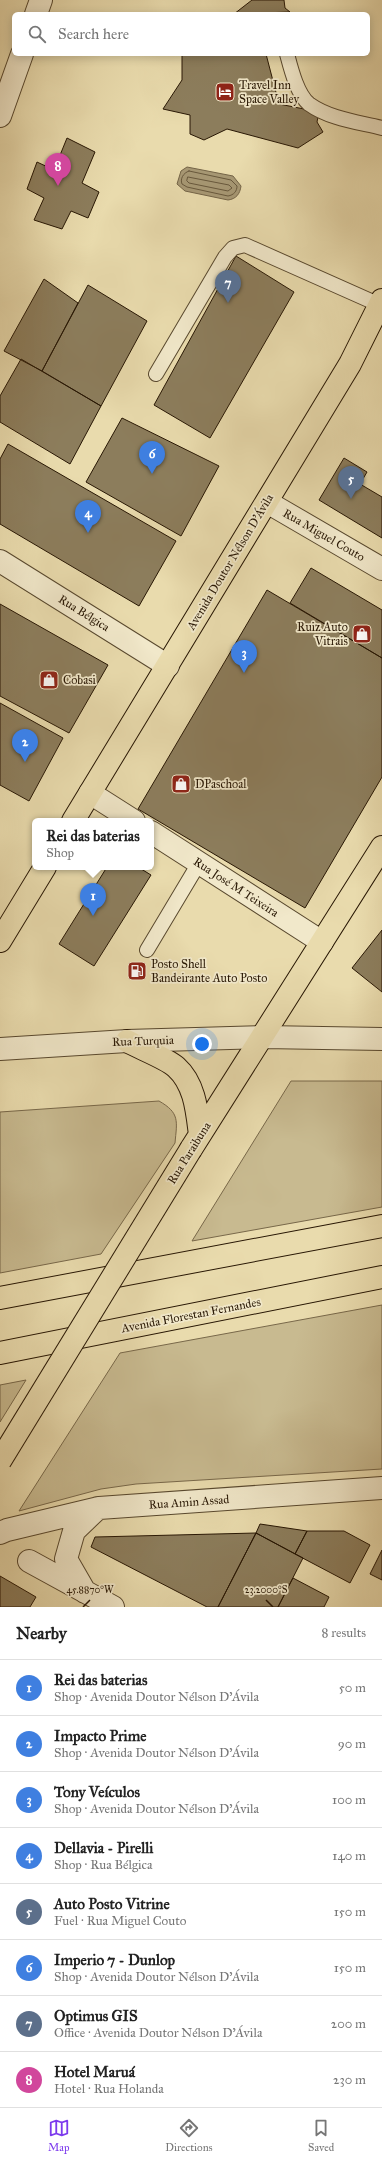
<!DOCTYPE html>
<html lang="en">
<head>
<meta charset="utf-8">
<style>
  :root { --surface:#fff; --page:#f6f6f6; --text:#222; --muted:#767676; --line:#e0e0e0; --accent:#7c3aed }
  body { margin:0; font-family:"IM FELL Great Primer",serif; background:var(--page); color:var(--text) }
  .you { position:absolute; left:202px; top:1044px; width:14px; height:14px; margin:-10px; border:3px solid #fff; border-radius:50%; background:#1a73e8; box-shadow:0 0 0 6px #1a73e833 }
  .badge { display:grid; place-items:center; width:26px; height:26px; border-radius:50%; background:var(--accent); color:#fff; font-size:13px; font-weight:700 }
  .pin { position:absolute; translate:-50% -33px; filter:drop-shadow(0 1px 2px #0008) }
  .pin::after { content:''; position:absolute; top:21px; width:14px; height:12px; background:inherit; clip-path:polygon(0 0,100% 0,50% 100%) }
  .popup { position:absolute; left:32px; top:818px; width:122px; height:52px; box-sizing:border-box; display:grid; place-content:center; border-radius:6px; background:var(--surface); filter:drop-shadow(0 1px 3px #0005); font-size:13px; white-space:nowrap; color:var(--muted) }
  .popup b { font-size:15px; color:var(--text) }
  .popup::after { content:''; position:absolute; left:50%; top:100%; margin-left:-8px; border:8px solid transparent; border-top-color:var(--surface) }
  .list { margin:0; padding:0; list-style:none }
  h2 { display:flex; justify-content:space-between; align-items:center; height:52px; margin:0; padding:0 16px; font-size:17px }
  h2 small { font-size:13px; font-weight:400; color:var(--muted) }
  .list li { display:grid; grid-template-columns:26px 1fr auto; gap:12px; align-items:center; box-sizing:border-box; height:56px; padding:0 16px; border-top:1px solid var(--line) }
  .list b { display:block; font-size:15px; white-space:nowrap }
  .list p { margin:0; font-size:13px; white-space:nowrap; color:var(--muted) }
  .list em { font-size:13px; font-style:normal; color:var(--muted) }
  .icon { flex:none; width:22px; height:22px; fill:none; stroke:currentColor; stroke-width:2; stroke-linecap:round; stroke-linejoin:round }
  .map { position:relative; flex:none; width:382px; height:1607px; overflow:hidden }
  .search { position:absolute; background:var(--surface); box-shadow:0 2px 10px #0003; left:12px; right:12px; top:12px; height:44px; display:flex; align-items:center; gap:10px; box-sizing:border-box; padding:0 14px; border-radius:6px; color:var(--muted); font-size:15px }
  .sheet { height:500px; background:var(--surface) }
  nav { display:flex; justify-content:space-around; align-items:center; box-sizing:border-box; height:56px; border-top:1px solid var(--line); background:var(--surface); font-size:11px; color:var(--muted) }
  nav a { display:grid; justify-items:center; gap:2px }
  nav .on { color:var(--accent) }
  .map>svg:first-child { display:block }
  .green { fill:#c8ba90; stroke:#78684a }
  .water { fill:#a79874; stroke:#746447 }
  .lines { fill:none; stroke-linecap:round; stroke-linejoin:round }
  .shore { stroke:#68583c; stroke-width:1 }
  .building { fill:#8c7d5c; stroke:#281704 }
  .service-casing { stroke:#58482e; stroke-width:16 }
  .minor-casing { stroke:#58482e; stroke-width:24 }
  .primary-casing { stroke:#281704; stroke-width:24 }
  .trunk-casing { stroke:#281704; stroke-width:24 }
  .service { stroke:#f1e8ca; stroke-width:14 }
  .minor { stroke:#f1e8ca; stroke-width:22 }
  .primary { stroke:#e9dbad; stroke-width:22 }
  .trunk { stroke:#e9dbad; stroke-width:22 }
  .primary-bridge-casing { stroke:#281704; stroke-width:24; stroke-linecap:butt }
  .primary-bridge { stroke:#e9dbad; stroke-width:22 }
  .ticks { fill:none; stroke:#281704; stroke-width:1.5 }
  .labels { text-anchor:middle; stroke-width:3.5; stroke-linejoin:round; paint-order:stroke }
  .poi-label { font-size:12px; fill:#281704; stroke:#f1e8ca; text-anchor:start }
  .street-label { font-size:12px; fill:#281704; stroke:#f1e8ca }
  .ticks-label { font-size:10px; text-anchor:middle; fill:#281704; stroke:#f1e8ca; stroke-width:3.5; stroke-linejoin:round; paint-order:stroke }
</style>
</head>
<body>
<div class="map">
<svg width="382" height="1607" viewBox="0 0 382 1607">
  <rect width="100%" height="100%" fill="#e9dbad"/>
  <filter id="stains"><feTurbulence type="fractalNoise" baseFrequency=".005" numOctaves="4"/><feColorMatrix values="0 0 0 0 .2 0 0 0 0 .09 0 0 0 0 .02 0 0 0 .5 -.17"/></filter>
  <radialGradient id="worn" r=".72"><stop offset=".6" stop-color="#630" stop-opacity="0"/><stop offset="1" stop-color="#630" stop-opacity=".3"/></radialGradient>
  <path class="green" d="M 291,1081 L 382,1081 L 382,1207 L 192,1241 Z
    M 159,1101 C 180,1113 177,1121 175,1143 L 101,1254 L 0,1273 L 0,1112 Z
    M 382,1305 L 382,1469 L 136,1484 L 101,1489 L 19,1511 L 120,1353 Z
    M 26,1380 L 0,1422 L 0,1385 Z"/>
  <path class="water" d="M 187,167 L 233,176 L 241,186 C 240,194 236,199 228,200 L 185,191 L 177,184 L 181,171 Z"/>
  <g class="lines">
    <path class="shore" d="M 189,171 L 231,180 L 237,186 C 237,191 234,195 228,196 L 187,187 L 182,184 C 180,179 183,173 189,171 Z
      M 188,177 L 229,185 L 232,188 L 228,191 L 189,183 L 187,181 Z"/>
  </g>
  <path class="building" d="M 252,0 L 284,0 L 285,8 L 290,12 L 234,14 Z
    M 182,54 L 266,54 L 279,104 L 319,112 L 317,122 L 323,132 L 298,148 L 227,129 L 204,140 L 190,134 L 190,115 L 163,109 L 182,80 Z
    M 67,138 L 95,152 L 82,183 L 99,192 L 88,218 L 71,211 L 62,229 L 34,220 L 44,198 L 27,189 L 37,162 L 54,170 Z
    M 236,256 L 294,292 L 210,438 L 154,405 Z
    M 44,279 L 78,303 L 42,371 L 4,351 Z
    M 88,285 L 147,321 L 101,406 L 42,371 Z
    M 21,359 L 101,406 L 70,464 L 0,422 L 0,396 Z
    M 122,418 L 219,466 L 181,536 L 86,482 Z
    M 8,444 L 176,541 L 139,606 L 0,524 L 0,459 Z
    M 344,458 L 367,472 L 360,484 L 382,497 L 382,538 L 319,500 Z
    M 311,568 L 382,610 L 382,658 L 290,603 Z
    M 267,590 L 382,658 L 382,777 L 305,908 L 138,809 Z
    M 0,604 L 108,665 L 69,733 L 0,696 Z
    M 0,703 L 63,738 L 29,801 L 0,785 Z
    M 107,867 L 138,867 L 151,875 L 94,966 L 59,944 Z
    M 382,930 L 382,992 L 352,968 Z
    M 260,1524 L 307,1531 L 295,1554 L 256,1533 Z
    M 307,1531 L 344,1531 L 370,1545 L 350,1583 L 295,1554 Z
    M 256,1533 L 218,1607 L 207,1607 L 91,1547 L 95,1537 Z
    M 256,1533 L 303,1558 L 278,1607 L 218,1607 Z
    M 382,1550 L 382,1580 L 370,1574 Z
    M 0,1576 L 36,1597 L 30,1607 L 0,1607 Z
    M 293,1578 L 329,1597 L 324,1607 L 278,1607 Z"/>
  <g class="lines">
    <defs>
      <path id="service" d="M 287,54 C 291,69 297,94 309,104 C 330,119 358,122 382,128
        M 156,374 L 225,257 L 233,248 L 245,245 L 380,305
        M 147,950 L 199,863"/>
      <path id="minor" d="M 36,14 L 41,0
        M 0,116 L 22,54
        M 267,502 L 382,569
        M 0,561 L 168,666
        M 90,793 L 134,821
        M 151,832 L 322,942
        M 0,1049 L 127,1041 L 264,1037 L 382,1039
        M 0,1533 L 7,1530 L 99,1508 L 382,1488
        M 29,1561 L 113,1607
        M 85,1592 L 66,1559 L 74,1531 L 98,1508"/>
      <path id="primary" d="M 73,821 L 350,364 L 382,300
        M 0,941 L 45,867
        M 127,1041 C 139,1048 166,1058 176,1067 C 195,1084 197,1111 200,1135
        M 191,1149 L 382,847"/>
      <path id="trunk" d="M 0,1298 L 382,1226
        M 0,1353 L 382,1277"/>
    </defs>
    <use href="#service" class="service-casing"/>
    <use href="#minor" class="minor-casing"/>
    <use href="#primary" class="primary-casing"/>
    <use href="#trunk" class="trunk-casing"/>
    <use href="#service" class="service"/>
    <use href="#minor" class="minor"/>
    <use href="#primary" class="primary"/>
    <use href="#trunk" class="trunk"/>
    <defs>
      <path id="primary-bridge" d="M 0,1461 L 191,1149"/>
    </defs>
    <use href="#primary-bridge" class="primary-bridge-casing"/>
    <use href="#primary-bridge" class="primary-bridge"/>
  </g>
  <path class="ticks" d="M 266,1600 L 273,1607M 83,1607 L 90,1600"/>
  <defs>
    <symbol id="hotel-square" viewBox="-11 -11 22 22"><rect x="-9" y="-9" width="18" height="18" rx="4" fill="#8f2418" stroke="#f1e8ca"/><path d="M-6-4.5h1.5V1H6V5H4.5V3h-9V5H-6ZM-4 0a1.8 1.8 0 1 1 3.6 0ZM.5 0V-2.5h3Q6-2.5 6 0Z" fill="#fff"/></symbol>
    <symbol id="shop-square" viewBox="-11 -11 22 22"><rect x="-9" y="-9" width="18" height="18" rx="4" fill="#8f2418" stroke="#f1e8ca"/><path d="M-5-2.5h2.3a2.7 3.5 0 0 1 5.4 0H5L5.5 6h-11ZM-1.5-2.5h3a1.5 2.3 0 0 0-3 0Z" fill="#fff"/></symbol>
    <symbol id="fuel-square" viewBox="-11 -11 22 22"><rect x="-9" y="-9" width="18" height="18" rx="4" fill="#8f2418" stroke="#f1e8ca"/><path d="M-5.5-6h7V0h2V4h1.3V-2.5L3-4.5l.8-.8L6-3V5H2.5V1h-1V6h-7ZM-4.2-4.7v3.2H.2V-4.7Z" fill="#fff"/></symbol>
  </defs>
  <g fill-rule="evenodd">
    <use href="#hotel-square" x="214" y="81" width="22" height="22"/>
    <use href="#shop-square" x="351" y="623" width="22" height="22"/>
    <use href="#shop-square" x="38" y="669" width="22" height="22"/>
    <use href="#shop-square" x="170" y="773" width="22" height="22"/>
    <use href="#fuel-square" x="126" y="960" width="22" height="22"/>
  </g>
  <g class="labels">
    <g class="poi-label">
      <text x="239" y="89">Travel Inn<tspan x="239" dy="14">Space Valley</tspan></text>
      <text x="348" y="631" text-anchor="end">Ruiz Auto<tspan x="348" dy="14">Vitrais</tspan></text>
      <text x="63" y="684">Cobasi</text>
      <text x="195" y="788">DPaschoal</text>
      <text x="151" y="968">Posto Shell<tspan x="151" dy="14">Bandeirante Auto Posto</tspan></text>
    </g>
    <g class="street-label">
      <text transform="translate(324 535) rotate(30)" y="4">Rua Miguel Couto</text>
      <text transform="translate(230 562) rotate(-59)" y="4">Avenida Doutor Nélson D'Ávila</text>
      <text transform="translate(84 613) rotate(32)" y="4">Rua Bélgica</text>
      <text transform="translate(236 887) rotate(33)" y="4">Rua José M Teixeira</text>
      <text transform="translate(143 1041) rotate(-2)" y="4">Rua Turquia</text>
      <text transform="translate(189 1153) rotate(-58)" y="4">Rua Paraibuna</text>
      <text transform="translate(191 1315) rotate(-11)" y="4">Avenida Florestan Fernandes</text>
      <text transform="translate(189 1502) rotate(-4)" y="4">Rua Amin Assad</text>
    </g>
  </g>
  <g class="ticks-label">
    <text x="90" y="1593">45.8870°W</text>
    <text x="266" y="1593">23.2000°S</text>
  </g>
  <rect width="100%" height="100%" filter="url(#stains)"/>
  <rect width="100%" height="100%" fill="url(#worn)"/>
</svg>
<div class="you"></div>
<div class="pin badge" style="left:93px;top:916px;background:#3f7fe0">1</div>
<div class="popup"><b>Rei das baterias</b>Shop</div>
<div class="pin badge" style="left:25px;top:762px;background:#3f7fe0">2</div>
<div class="pin badge" style="left:244px;top:673px;background:#3f7fe0">3</div>
<div class="pin badge" style="left:88px;top:533px;background:#3f7fe0">4</div>
<div class="pin badge" style="left:351px;top:499px;background:#5c6f8a">5</div>
<div class="pin badge" style="left:152px;top:474px;background:#3f7fe0">6</div>
<div class="pin badge" style="left:228px;top:303px;background:#5c6f8a">7</div>
<div class="pin badge" style="left:58px;top:186px;background:#d1479c">8</div>
<div class="search"><svg class="icon" aria-label="search" viewBox="0 0 24 24"><circle cx="10" cy="10" r="6"/><path d="M15 15l6 6"/></svg>Search here</div>
</div>
<section class="sheet">
<h2>Nearby<small>8 results</small></h2>
<ul class="list">
<li><span class="badge" style="background:#3f7fe0">1</span><div><b>Rei das baterias</b><p>Shop · Avenida Doutor Nélson D'Ávila</p></div><em>50 m</em></li>
<li><span class="badge" style="background:#3f7fe0">2</span><div><b>Impacto Prime</b><p>Shop · Avenida Doutor Nélson D'Ávila</p></div><em>90 m</em></li>
<li><span class="badge" style="background:#3f7fe0">3</span><div><b>Tony Veículos</b><p>Shop · Avenida Doutor Nélson D'Ávila</p></div><em>100 m</em></li>
<li><span class="badge" style="background:#3f7fe0">4</span><div><b>Dellavia - Pirelli</b><p>Shop · Rua Bélgica</p></div><em>140 m</em></li>
<li><span class="badge" style="background:#5c6f8a">5</span><div><b>Auto Posto Vitrine</b><p>Fuel · Rua Miguel Couto</p></div><em>150 m</em></li>
<li><span class="badge" style="background:#3f7fe0">6</span><div><b>Imperio 7 - Dunlop</b><p>Shop · Avenida Doutor Nélson D'Ávila</p></div><em>150 m</em></li>
<li><span class="badge" style="background:#5c6f8a">7</span><div><b>Optimus GIS</b><p>Office · Avenida Doutor Nélson D'Ávila</p></div><em>200 m</em></li>
<li><span class="badge" style="background:#d1479c">8</span><div><b>Hotel Maruá</b><p>Hotel · Rua Holanda</p></div><em>230 m</em></li>
</ul>
</section>
<nav>
<a class="on"><svg class="icon" aria-label="map" viewBox="0 0 24 24"><path d="M3 6l6-2 6 2 6-2v14l-6 2-6-2-6 2zM9 4v14M15 6v14"/></svg>Map</a>
<a><svg class="icon" aria-label="directions" viewBox="0 0 24 24"><path d="M12 3l9 9-9 9-9-9zM9 14v-3h6M13 9l2 2-2 2"/></svg>Directions</a>
<a><svg class="icon" aria-label="saved" viewBox="0 0 24 24"><path d="M7 4h10v16l-5-4-5 4z"/></svg>Saved</a>
</nav>
</body>
</html>
